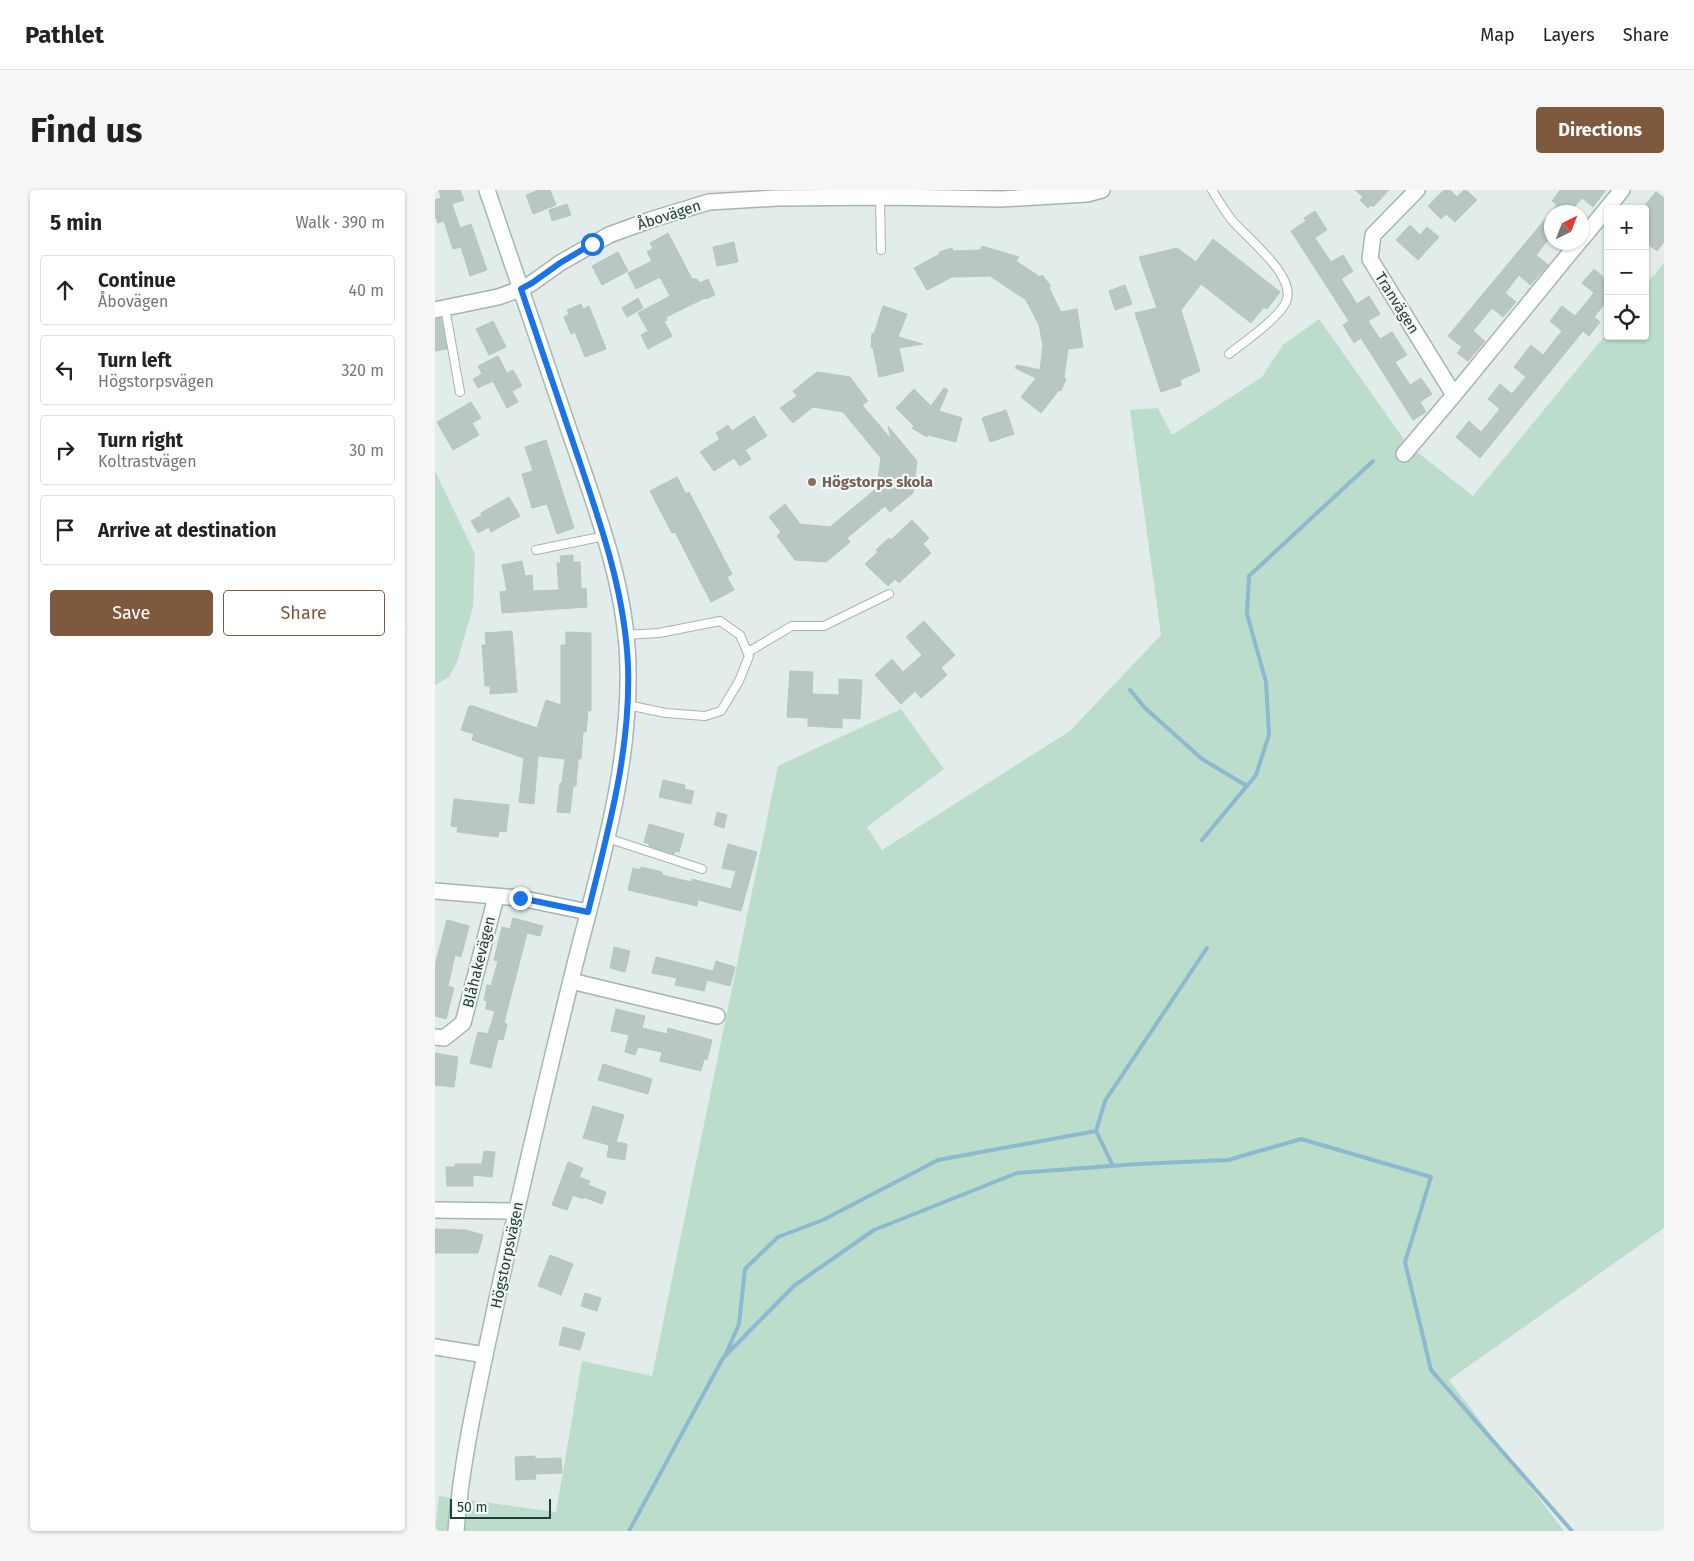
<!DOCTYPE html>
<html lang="en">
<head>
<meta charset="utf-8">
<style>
  :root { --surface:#fff; --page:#f6f6f6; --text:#222; --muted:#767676; --line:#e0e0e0; --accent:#7e593d }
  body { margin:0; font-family:"Fira Sans",sans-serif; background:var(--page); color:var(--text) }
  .controls { position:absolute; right:15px; top:15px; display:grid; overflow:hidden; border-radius:5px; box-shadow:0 1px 4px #0004 }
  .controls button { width:45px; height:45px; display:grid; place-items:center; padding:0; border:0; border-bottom:1px solid var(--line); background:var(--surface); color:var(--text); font:25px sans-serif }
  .compass { position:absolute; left:1109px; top:15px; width:45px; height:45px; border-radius:50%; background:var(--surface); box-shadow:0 1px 4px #0004; rotate:42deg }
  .scale { position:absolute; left:15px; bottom:12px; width:101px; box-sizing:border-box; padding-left:5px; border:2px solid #233d3b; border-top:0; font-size:14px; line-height:18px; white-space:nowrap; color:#233d3b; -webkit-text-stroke:4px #f3f9f7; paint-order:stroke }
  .stop { position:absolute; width:15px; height:15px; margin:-11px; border:4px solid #1a73e8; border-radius:50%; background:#fff }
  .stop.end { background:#1a73e8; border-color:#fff; box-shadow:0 1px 5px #0008 }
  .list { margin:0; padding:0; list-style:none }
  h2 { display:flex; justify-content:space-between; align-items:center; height:65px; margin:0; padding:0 20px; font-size:21px }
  h2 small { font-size:16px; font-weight:400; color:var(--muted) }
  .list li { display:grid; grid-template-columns:32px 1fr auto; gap:15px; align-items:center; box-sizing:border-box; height:70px; margin:0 10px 10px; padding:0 10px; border:1px solid var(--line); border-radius:5px }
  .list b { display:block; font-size:19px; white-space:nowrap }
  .list p { margin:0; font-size:16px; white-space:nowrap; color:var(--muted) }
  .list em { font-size:16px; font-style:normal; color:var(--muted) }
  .actions { display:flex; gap:10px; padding:15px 20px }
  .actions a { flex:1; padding:11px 0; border:1px solid var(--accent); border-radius:5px; text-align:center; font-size:18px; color:var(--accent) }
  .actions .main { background:var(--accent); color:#fff }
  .icon { flex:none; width:28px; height:28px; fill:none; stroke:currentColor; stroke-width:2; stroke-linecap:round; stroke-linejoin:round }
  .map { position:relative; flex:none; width:1229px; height:1341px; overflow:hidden; border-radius:5px }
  header { display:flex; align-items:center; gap:30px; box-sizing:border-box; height:70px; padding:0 25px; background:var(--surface); border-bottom:1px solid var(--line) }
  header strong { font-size:24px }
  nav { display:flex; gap:28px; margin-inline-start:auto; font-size:18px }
  .intro { display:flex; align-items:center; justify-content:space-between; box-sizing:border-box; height:120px; padding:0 30px }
  h1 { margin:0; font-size:35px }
  .button { padding:12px 22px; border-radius:5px; background:var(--accent); color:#fff; font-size:18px; font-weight:700 }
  main { display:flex; gap:30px; padding:0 30px }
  aside { flex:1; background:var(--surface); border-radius:5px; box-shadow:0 1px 4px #0004 }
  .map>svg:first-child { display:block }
  .green { fill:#bcddcb }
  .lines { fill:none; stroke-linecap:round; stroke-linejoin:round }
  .stream { stroke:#8cb8d0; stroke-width:4 }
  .building { fill:#b8c7c3; stroke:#b5c6c2 }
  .lane-casing { stroke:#a5b4b2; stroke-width:10 }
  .street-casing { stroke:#a5b4b2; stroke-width:18 }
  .secondary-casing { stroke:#a1b8b4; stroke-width:18 }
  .lane { stroke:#fff; stroke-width:8 }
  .street { stroke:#fff; stroke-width:15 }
  .secondary { stroke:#fff; stroke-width:15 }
  .route { stroke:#1a73e8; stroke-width:6 }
  .education-dot { fill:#8d6e63; stroke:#f3f9f7; stroke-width:2 }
  .labels { text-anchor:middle; stroke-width:4.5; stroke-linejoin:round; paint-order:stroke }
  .street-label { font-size:15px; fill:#233d3b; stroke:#f3f9f7 }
  .education-label { font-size:15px; font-weight:bold; fill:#785e54; stroke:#f3f9f7; text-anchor:start }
</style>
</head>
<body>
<header>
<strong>Pathlet</strong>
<nav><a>Map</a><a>Layers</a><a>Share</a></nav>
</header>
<div class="intro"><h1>Find us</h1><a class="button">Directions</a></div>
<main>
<aside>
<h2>5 min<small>Walk · 390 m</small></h2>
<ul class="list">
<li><svg class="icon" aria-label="ahead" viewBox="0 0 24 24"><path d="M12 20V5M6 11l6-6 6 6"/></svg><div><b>Continue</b><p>Åbovägen</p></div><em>40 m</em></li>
<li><svg class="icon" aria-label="left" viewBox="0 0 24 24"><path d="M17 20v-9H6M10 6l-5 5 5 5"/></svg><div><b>Turn left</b><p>Högstorpsvägen</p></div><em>320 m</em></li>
<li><svg class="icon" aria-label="right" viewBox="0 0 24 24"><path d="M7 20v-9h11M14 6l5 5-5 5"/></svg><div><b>Turn right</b><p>Koltrastvägen</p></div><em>30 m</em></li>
<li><svg class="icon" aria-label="arrive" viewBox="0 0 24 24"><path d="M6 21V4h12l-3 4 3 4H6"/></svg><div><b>Arrive at destination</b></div></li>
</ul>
<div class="actions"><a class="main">Save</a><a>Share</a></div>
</aside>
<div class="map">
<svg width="1229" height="1341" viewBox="0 0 1229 1341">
  <rect width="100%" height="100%" fill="#e2ecea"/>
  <path class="green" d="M 1229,73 L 1229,1038 L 1014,1190 L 1129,1341 L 0,1341 L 4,1306 L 121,1322 L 147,1171 L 217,1186 L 343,576 L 466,519 L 509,579 L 432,637 L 447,660 L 635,541 L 726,445 L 695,220 L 723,218 L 737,245 L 827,187 L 848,155 L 884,129 L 973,255 L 1038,306 L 1173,142 L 1173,146 L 1210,146 L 1210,96 Z
    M 0,281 L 40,364 L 38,417 L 22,472 L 14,487 L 0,495 Z"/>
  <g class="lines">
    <path class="stream" d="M 695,500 L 710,518 L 767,569 L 812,596
      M 767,650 L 821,585 L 834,545 L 831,492 L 812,424 L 814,386 L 938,271
      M 678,976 L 661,941 L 670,911 L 772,758
      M 290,1166 L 304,1134 L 310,1079 L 343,1047 L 388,1030 L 503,970 L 661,941
      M 194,1341 L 288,1168 L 360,1095 L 439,1040 L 582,983 L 703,974 L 793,970 L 866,949 L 996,987 L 970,1072 L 996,1180 L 1137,1341"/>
  </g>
  <path class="building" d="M 4,0 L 25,0 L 29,10 L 17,14 L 25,38 L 36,34 L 52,80 L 35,86 L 26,57 L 18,59 L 9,31 L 3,33 L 0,26 L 0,10 L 6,8 Z
    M 104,0 L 115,0 L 121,15 L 98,24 L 91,5 Z
    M 920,0 L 954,0 L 938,17 L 936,15 L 933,18 L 925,10 L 928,7 Z
    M 1009,0 L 1015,0 L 1022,7 L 1029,0 L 1031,0 L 1042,10 L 1020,32 L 1011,24 L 1006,29 L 993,16 Z
    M 1125,0 L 1171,0 L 1158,17 L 1147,8 L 1135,22 L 1116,22 L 1116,46 L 1101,65 L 1113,75 L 1095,95 L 1084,85 L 1070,103 L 1081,112 L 1068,127 L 1057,118 L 1038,141 L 1050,151 L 1033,171 L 1022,163 L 1027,157 L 1013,146 L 1122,15 L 1117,11 Z
    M 1221,2 L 1229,8 L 1229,52 L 1222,61 L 1210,52 L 1210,15 Z
    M 132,14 L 136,25 L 117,31 L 114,20 Z
    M 880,21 L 892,40 L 880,48 L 896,72 L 908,65 L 918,81 L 906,89 L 922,114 L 934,106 L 945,124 L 933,131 L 945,149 L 957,142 L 972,165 L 960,172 L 975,195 L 986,188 L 997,204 L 985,212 L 991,222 L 978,230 L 926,148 L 919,153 L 908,135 L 914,131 L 856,41 L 871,31 L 869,28 Z
    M 975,35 L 985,45 L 992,37 L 1004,47 L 983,70 L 961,50 Z
    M 233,43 L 257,89 L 262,89 L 265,93 L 273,89 L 280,105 L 271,109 L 270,108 L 231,127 L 232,130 L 229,131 L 237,146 L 213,159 L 206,145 L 213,141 L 203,123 L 235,106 L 225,87 L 201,99 L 193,83 L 217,71 L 212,62 L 218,58 L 215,53 Z
    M 778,49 L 845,102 L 832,119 L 829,117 L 816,133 L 766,94 L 746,120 L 765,181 L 745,190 L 747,195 L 726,202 L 700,123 L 722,118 L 704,67 L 742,58 L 761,72 Z
    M 299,52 L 303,72 L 282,76 L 278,57 Z
    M 547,56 L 584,67 L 581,71 L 605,87 L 607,85 L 616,96 L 614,98 L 626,122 L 642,119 L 648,157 L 633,159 L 629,187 L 631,189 L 626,201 L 624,200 L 606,223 L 586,207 L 601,188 L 580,178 L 582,175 L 605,180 L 608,155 L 604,135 L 591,110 L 555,86 L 517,87 L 492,100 L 479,78 L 505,64 L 504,62 L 517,58 L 518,61 L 546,60 Z
    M 183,62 L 193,81 L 167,95 L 157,76 Z
    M 1159,79 L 1173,91 L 1173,110 L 1159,127 L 1165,132 L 1154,146 L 1148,141 L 1045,268 L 1021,247 L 1034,231 L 1046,242 L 1065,219 L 1053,209 L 1065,194 L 1077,204 L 1091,187 L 1079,177 L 1096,155 L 1108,165 L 1127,141 L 1115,131 L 1127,116 L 1140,126 L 1159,103 L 1147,93 Z
    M 690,95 L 697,114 L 680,120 L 674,101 Z
    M 203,108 L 208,118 L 192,127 L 187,118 Z
    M 146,114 L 148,119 L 154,116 L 171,159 L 150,167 L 140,142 L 136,144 L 129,127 L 134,124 L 132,120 Z
    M 448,116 L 472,124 L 463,147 L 488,154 L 464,158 L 469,181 L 444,187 L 438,158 L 436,158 L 437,143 L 439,144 Z
    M 6,128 L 12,159 L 0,161 L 0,129 Z
    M 58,131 L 71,157 L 54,165 L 41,139 Z
    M 63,166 L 72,183 L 78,180 L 87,196 L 77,201 L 83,212 L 72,218 L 58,191 L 43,198 L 38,189 L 47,184 L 43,176 Z
    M 382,182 L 415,187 L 433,211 L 427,215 L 456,249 L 453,236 L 482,271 L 478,303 L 455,322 L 450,316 L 412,348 L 415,352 L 391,372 L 360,370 L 342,346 L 346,342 L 334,327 L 350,314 L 365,334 L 395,337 L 442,298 L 446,268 L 408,222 L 378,217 L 358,233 L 345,218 L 362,206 L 358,201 Z
    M 509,198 L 513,200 L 504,221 L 527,228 L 521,252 L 493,245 L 492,247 L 477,238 L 479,236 L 461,218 L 479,199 L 496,216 Z
    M 36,212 L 46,228 L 37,233 L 44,245 L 18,260 L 2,232 Z
    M 571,220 L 579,244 L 555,252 L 547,228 Z
    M 319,226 L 332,246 L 310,260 L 316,269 L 305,276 L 299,268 L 279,281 L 265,262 L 285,249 L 281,243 L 293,235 L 297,241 Z
    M 111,250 L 139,338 L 122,344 L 112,314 L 97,318 L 87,284 L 98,281 L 90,257 Z
    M 242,287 L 251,304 L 254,302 L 297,384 L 292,387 L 299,400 L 276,412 L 240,342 L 237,343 L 215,301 Z
    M 74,307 L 85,326 L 56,342 L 54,337 L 43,343 L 36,331 L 47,325 L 46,323 Z
    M 477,330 L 494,348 L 488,354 L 496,363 L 464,393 L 460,389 L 453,396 L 430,374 L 443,362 L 441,360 L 454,348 L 456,350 Z
    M 138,365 L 138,372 L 145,372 L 146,399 L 151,398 L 152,417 L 67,423 L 65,402 L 72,401 L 67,375 L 87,371 L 90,386 L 97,385 L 98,401 L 124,400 L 122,373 L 126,373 L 125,366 Z
    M 489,431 L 520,465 L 506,478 L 512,485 L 486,508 L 480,501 L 466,514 L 440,485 L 457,469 L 468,482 L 487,465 L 471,447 Z
    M 77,441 L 82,502 L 55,504 L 55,496 L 50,496 L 47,455 L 51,455 L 50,443 Z
    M 131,442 L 156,443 L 156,521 L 153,520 L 151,542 L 148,542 L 146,569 L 143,569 L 141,596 L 138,596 L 135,623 L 122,622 L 125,593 L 127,593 L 130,569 L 103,566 L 99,614 L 84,612 L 89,568 L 37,550 L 39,544 L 26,540 L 34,516 L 38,516 L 102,538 L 111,510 L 126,515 L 126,455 L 131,455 Z
    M 355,481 L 378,482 L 377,504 L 404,505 L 404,489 L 427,490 L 425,529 L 407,528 L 407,538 L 373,536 L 373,528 L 352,527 Z
    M 228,590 L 250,595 L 249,599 L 259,601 L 256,614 L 224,607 Z
    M 19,609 L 74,615 L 71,642 L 64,641 L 63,647 L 22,642 L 23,637 L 16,636 Z
    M 282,622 L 292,625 L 289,638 L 279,635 Z
    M 214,634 L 249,644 L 244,662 L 240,661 L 239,664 L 214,656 L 214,654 L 209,652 Z
    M 293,654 L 322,662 L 306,721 L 263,710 L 262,716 L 193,700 L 198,678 L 205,680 L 206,677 L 227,682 L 227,685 L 256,692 L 257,689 L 296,699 L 301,681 L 287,678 Z
    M 78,728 L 108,736 L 105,746 L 92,743 L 69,833 L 72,834 L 68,850 L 63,849 L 56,878 L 35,873 L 43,842 L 53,844 L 60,821 L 51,819 L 52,811 L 49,810 L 52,795 L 56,796 L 63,771 L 59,770 L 67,737 L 75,739 Z
    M 12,730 L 34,736 L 26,767 L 20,765 L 13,796 L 19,798 L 11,829 L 0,826 L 0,775 Z
    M 179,757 L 195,761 L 190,782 L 175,778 Z
    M 221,767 L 278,781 L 281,771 L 300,777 L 295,796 L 272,790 L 269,801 L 240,795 L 242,788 L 217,783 Z
    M 181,819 L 210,826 L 207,838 L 232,844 L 233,838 L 277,850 L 272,870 L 269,869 L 266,881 L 225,871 L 227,862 L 203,857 L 200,865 L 190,862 L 194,845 L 176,841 Z
    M 0,863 L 23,867 L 19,897 L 0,895 Z
    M 168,874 L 217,889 L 213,904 L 163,890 Z
    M 158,916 L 189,925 L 181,952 L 192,954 L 190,970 L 172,967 L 174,955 L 148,948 Z
    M 49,961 L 60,962 L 57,987 L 38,985 L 38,996 L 12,996 L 11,977 L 20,977 L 20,974 L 47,974 Z
    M 133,972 L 148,978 L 144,987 L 155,991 L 153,995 L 171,1002 L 167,1014 L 149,1007 L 148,1009 L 138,1005 L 132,1020 L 117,1015 Z
    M 0,1039 L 31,1040 L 48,1045 L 43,1063 L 0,1063 Z
    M 115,1065 L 138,1074 L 126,1105 L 103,1096 Z
    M 150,1103 L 166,1108 L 162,1121 L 146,1116 Z
    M 128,1137 L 150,1143 L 145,1160 L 124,1155 Z
    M 100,1266 L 100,1269 L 126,1268 L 127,1283 L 100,1284 L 101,1289 L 81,1290 L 80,1267 Z"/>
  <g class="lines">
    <defs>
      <path id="lane" d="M 777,0 C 783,10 789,20 796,29 C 810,47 863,86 851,112 C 843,129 809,152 794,164
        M 445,7 L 446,60
        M 10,118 L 25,202
        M 101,360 L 170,346
        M 190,445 L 224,443 L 285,431 L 305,445 L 314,466 L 304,491 L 286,521 L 270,526 L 231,523 L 192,515
        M 313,462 L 357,436 L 389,436 L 454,404
        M 172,648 L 267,679"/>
      <path id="street" d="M 982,0 L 938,45 L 935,69 L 1019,205
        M 1146,50 L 1187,0
        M 0,120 L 63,107 L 86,99 L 97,93 L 125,73 L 174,45 L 215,30 L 274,12 L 342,8 L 453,7 L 566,9 L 652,4 L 667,0
        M 969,264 L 1019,205 L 1144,52
        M 0,701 L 85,708 L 153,722
        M 136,791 L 282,826
        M 0,847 L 9,848 L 28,833 L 61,707
        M 0,1020 L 81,1021
        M 0,1157 L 50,1165"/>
      <path id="secondary" d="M 21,1341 C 27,1262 46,1186 62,1109 C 86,998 112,888 139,778 C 164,679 195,581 193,478 C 192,398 161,318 135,243 C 107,162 80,81 52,0"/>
    </defs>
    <use href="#lane" class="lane-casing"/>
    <use href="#street" class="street-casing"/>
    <use href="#secondary" class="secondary-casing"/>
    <use href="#lane" class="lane"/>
    <use href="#street" class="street"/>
    <use href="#secondary" class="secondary"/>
  </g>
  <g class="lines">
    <path class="route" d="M 85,708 L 153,722 C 173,641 196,560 193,476 C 190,403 166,335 143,267 C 124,211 105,155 86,99 L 97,93 L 125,73 L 157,54"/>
  </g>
  <circle class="education-dot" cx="377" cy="292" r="5"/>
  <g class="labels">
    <g class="street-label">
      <text transform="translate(234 25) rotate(-18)" y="5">Åbovägen</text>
      <text transform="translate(962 113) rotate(58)" y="5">Tranvägen</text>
      <text transform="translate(44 772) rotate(-76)" y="5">Blåhakevägen</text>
      <text transform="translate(72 1065) rotate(-78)" y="5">Högstorpsvägen</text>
    </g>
    <g class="education-label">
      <text x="387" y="297">Högstorps skola</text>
    </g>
  </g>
</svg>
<div class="controls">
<button>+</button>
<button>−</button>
<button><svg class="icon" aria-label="locate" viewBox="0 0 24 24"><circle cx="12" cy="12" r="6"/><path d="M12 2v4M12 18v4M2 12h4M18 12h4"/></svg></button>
</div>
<svg class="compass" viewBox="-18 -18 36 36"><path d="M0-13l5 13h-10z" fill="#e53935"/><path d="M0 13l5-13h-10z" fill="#767676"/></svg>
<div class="scale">50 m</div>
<div class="stop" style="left:157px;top:54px"></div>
<div class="stop end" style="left:85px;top:708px"></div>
</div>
</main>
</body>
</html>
